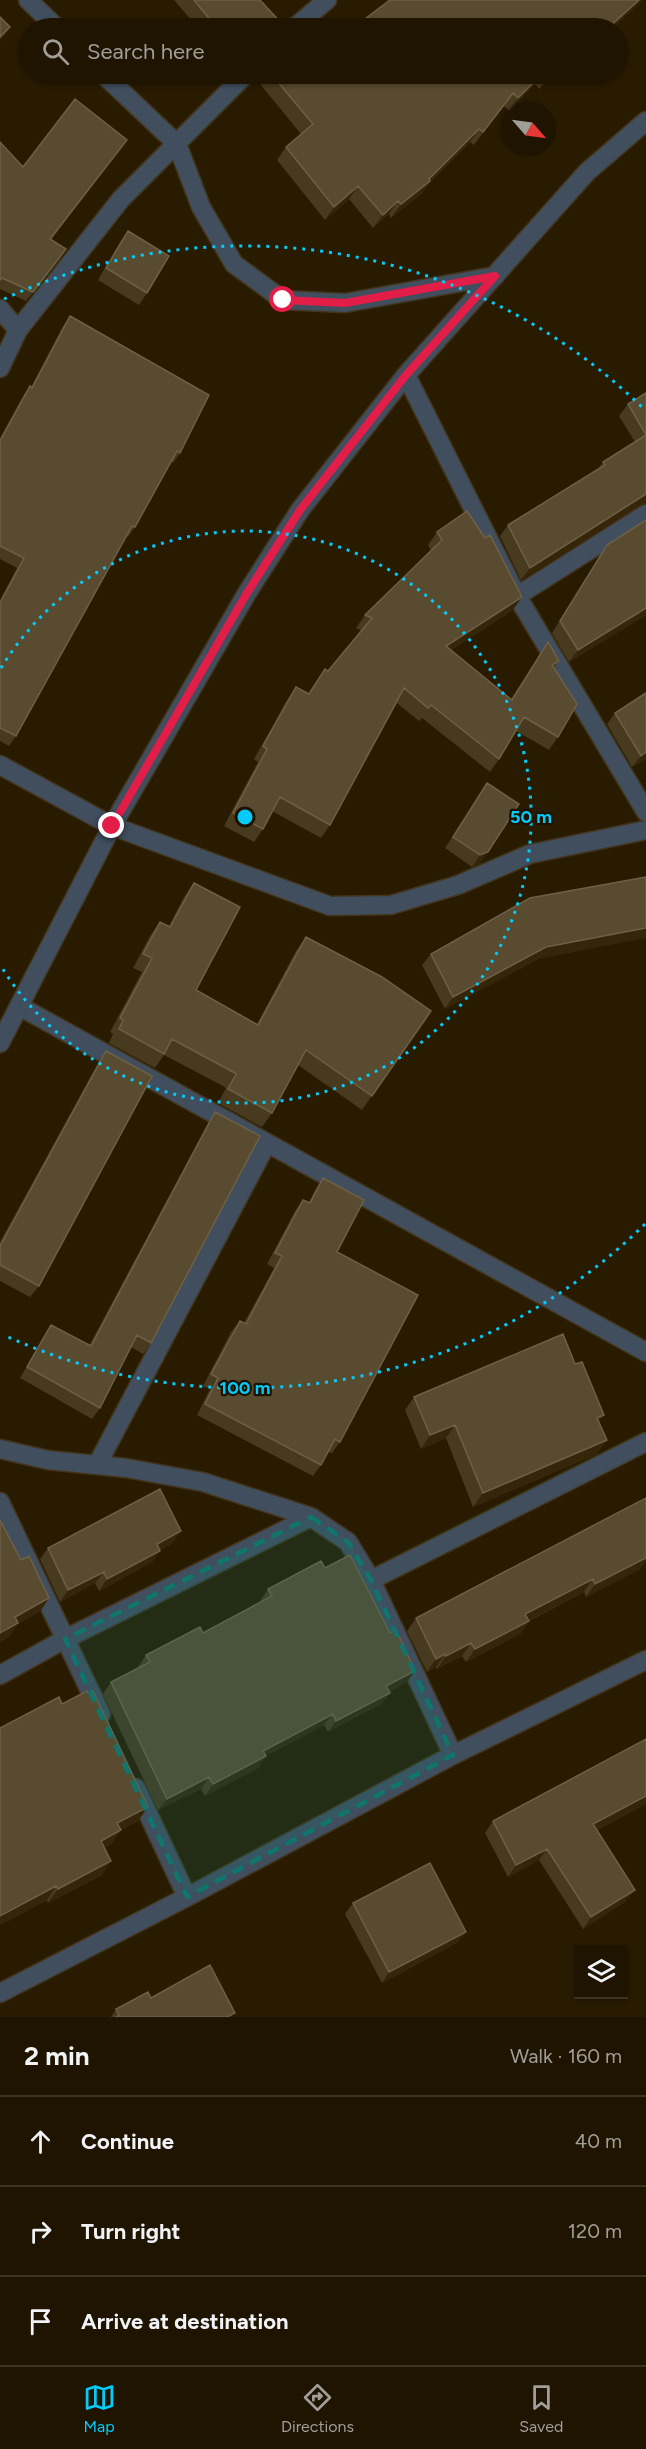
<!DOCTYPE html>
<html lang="en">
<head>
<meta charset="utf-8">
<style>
  :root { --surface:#1f1400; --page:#271d0a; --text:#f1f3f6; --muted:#a19e99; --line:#3c3322; --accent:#04cbf9 }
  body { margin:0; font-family:Figtree,sans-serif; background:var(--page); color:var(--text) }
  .controls { position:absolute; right:18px; bottom:18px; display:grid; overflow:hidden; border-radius:0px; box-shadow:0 2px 4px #0004 }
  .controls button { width:54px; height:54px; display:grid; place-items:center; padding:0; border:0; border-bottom:2px solid var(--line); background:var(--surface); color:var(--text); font:30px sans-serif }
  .compass { position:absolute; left:502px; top:102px; width:54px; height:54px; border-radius:50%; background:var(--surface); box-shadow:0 2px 4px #0004; rotate:118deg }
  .stop { position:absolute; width:18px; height:18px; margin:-14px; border:4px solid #e11d48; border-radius:50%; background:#fff }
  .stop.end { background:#e11d48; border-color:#fff; box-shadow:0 2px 6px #0008 }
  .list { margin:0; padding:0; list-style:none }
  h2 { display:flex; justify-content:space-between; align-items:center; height:78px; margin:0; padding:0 24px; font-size:26px }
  h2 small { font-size:20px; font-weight:400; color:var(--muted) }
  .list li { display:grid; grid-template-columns:39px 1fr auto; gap:18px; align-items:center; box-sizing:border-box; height:90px; padding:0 24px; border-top:2px solid var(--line) }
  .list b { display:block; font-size:22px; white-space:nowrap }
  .list em { font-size:20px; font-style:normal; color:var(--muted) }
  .icon { flex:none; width:33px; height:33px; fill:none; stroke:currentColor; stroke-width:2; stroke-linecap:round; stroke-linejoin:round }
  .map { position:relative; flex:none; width:646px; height:2017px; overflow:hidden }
  .search { position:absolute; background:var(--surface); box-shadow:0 2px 4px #0004; left:18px; right:18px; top:18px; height:66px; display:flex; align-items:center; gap:15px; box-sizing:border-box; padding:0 21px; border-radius:33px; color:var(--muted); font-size:22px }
  .sheet { height:348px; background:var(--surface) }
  nav { display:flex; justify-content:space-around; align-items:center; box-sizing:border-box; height:84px; border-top:2px solid var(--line); background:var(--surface); font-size:16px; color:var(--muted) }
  nav a { display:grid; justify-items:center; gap:3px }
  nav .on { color:var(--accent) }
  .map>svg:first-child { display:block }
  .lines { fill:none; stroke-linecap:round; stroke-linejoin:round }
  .minor-casing { stroke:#43351c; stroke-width:21 }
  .tertiary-casing { stroke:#43351c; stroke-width:21 }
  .minor { stroke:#404e5e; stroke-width:18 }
  .tertiary { stroke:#404e5e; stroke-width:18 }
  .wall { fill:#483a1e }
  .shaded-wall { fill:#35260a }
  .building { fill:#594b30; stroke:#6e6047; stroke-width:1.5 }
  .route { stroke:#e11d48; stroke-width:8 }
  .marked { fill:#0f766e; fill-opacity:0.2; stroke:#0f766e; stroke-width:4.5; stroke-dasharray:12 8; stroke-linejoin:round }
  .ring { fill:none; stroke:#04cbf9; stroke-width:3; stroke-dasharray:3 6 }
  .centre { fill:#04cbf9; stroke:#1d1200; stroke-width:3 }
  .ring-label { font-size:18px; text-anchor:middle; font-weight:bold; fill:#04cbf9; stroke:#1d1200; stroke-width:4.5; stroke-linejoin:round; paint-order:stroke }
</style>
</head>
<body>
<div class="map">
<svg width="646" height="2017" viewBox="0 0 646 2017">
  <rect width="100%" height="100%" fill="#291b00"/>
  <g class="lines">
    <defs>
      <path id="minor" d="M 28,0 L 57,28
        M 294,28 L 327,0
        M 103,74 L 177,144 L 201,207 L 234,264 L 283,300 L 345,303 L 495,276
        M 0,309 L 18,330
        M 0,368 L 18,330 L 121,199 L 246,74
        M 406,375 L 517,596 L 646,812
        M 517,596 L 646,514
        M 0,765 L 112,826 L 330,906 L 391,905 L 458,885 L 530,854 L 646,830
        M 19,1006 L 646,1352
        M 0,1449 L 48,1460 L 126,1468 L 203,1482 L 311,1517 L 348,1542 L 371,1580 L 453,1755
        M 97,1465 L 267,1143
        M 0,1502 L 101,1714
        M 371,1580 L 646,1442
        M 0,1675 L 65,1639 L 311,1517
        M 136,1788 L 187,1897
        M 0,1993 L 187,1897 L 453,1755 L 646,1660"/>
      <path id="tertiary" d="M 0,1043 L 112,826 L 247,593 L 300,510 L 406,375 L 587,172 L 646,121"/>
    </defs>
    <use href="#minor" class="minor-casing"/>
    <use href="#tertiary" class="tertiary-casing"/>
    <use href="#minor" class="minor"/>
    <use href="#tertiary" class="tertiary"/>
  </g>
  <path class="wall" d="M 174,0 L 260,0 L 286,28 L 198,28 Z
    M 219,74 L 230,74 L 225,77 Z
    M 257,74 L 556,74 L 539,89 L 535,84 L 509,111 L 504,106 L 474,145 L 470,142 L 430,182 L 421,194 L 391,218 L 389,214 L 373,228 L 349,199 L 325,220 L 277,160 L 286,147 L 301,134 L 256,79 Z
    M 127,140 L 51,240 L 60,259 L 26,301 L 0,289 L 0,142 L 23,167 Z
    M 128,231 L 147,293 L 139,305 L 98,280 L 120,242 Z
    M 70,316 L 180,453 L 173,463 L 171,462 L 135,527 L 128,537 L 126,536 L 16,736 L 9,746 L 0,741 L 0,600 L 17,568 L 0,559 L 0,438 L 23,396 L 30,386 L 31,387 L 63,326 Z
    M 646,393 L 646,504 L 640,505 L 521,580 L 500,536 L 508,525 L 598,469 L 603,462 L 635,442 L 619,416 L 628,404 Z
    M 646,520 L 646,615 L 569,662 L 552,633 L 607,545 Z
    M 437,532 L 513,610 L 451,650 L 511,699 L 548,642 L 559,661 L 554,668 L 558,737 L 549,750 L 516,731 L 499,759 L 490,772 L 422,718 L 419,721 L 397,703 L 330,825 L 321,838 L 272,811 L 263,829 L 254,842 L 224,826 L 258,762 L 254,759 L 287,700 L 296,687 L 309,694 L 325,669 L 328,671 L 362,631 L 356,628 L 365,615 L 431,551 L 428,545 Z
    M 646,693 L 646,759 L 632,767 L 607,724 L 615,713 Z
    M 487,783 L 480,863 L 472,867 L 445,848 Z
    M 194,883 L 196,990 L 257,1024 L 296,951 L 306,937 L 431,1011 L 362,1110 L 298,1065 L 272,1113 L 262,1127 L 218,1103 L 226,1088 L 223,1086 L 164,1055 L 155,1068 L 109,1043 L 113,1034 L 110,1032 L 142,972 L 133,968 L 150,936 L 160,922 L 169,926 L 184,897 Z
    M 431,954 L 538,959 L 445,1009 L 422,965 Z
    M 106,1051 L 39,1286 L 30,1297 L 0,1281 L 0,1242 L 98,1063 Z
    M 215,1112 L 151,1343 L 143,1354 L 131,1347 L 100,1408 L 92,1419 L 20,1378 L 44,1336 L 51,1325 L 89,1346 L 208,1123 Z
    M 323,1178 L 337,1252 L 340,1442 L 332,1453 L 328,1452 L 321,1465 L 313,1476 L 197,1415 L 210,1389 L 203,1386 L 231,1332 L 240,1321 L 244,1323 L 274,1268 L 267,1264 L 295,1211 L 303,1200 L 309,1202 L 315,1190 Z
    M 414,1397 L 599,1422 L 597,1454 L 473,1507 L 446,1438 L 421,1449 L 405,1410 Z
    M 646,1498 L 646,1561 L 640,1569 L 586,1597 L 584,1592 L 529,1621 L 520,1634 L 466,1662 L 462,1656 L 437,1669 L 436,1667 L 427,1672 L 407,1631 L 416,1618 Z
    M 173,1543 L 160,1550 L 152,1562 L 99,1591 L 95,1583 L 60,1602 L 40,1559 L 48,1548 Z
    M 325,1568 L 390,1633 L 415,1671 L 407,1682 L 389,1692 L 390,1693 L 381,1704 L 328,1732 L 324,1725 L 266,1756 L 258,1768 L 205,1796 L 201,1789 L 158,1810 L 103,1694 L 111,1682 L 139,1668 L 138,1667 L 146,1655 L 203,1633 L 261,1602 L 260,1601 L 268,1589 Z
    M 62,1704 L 138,1821 L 121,1830 L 111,1844 L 104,1848 L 102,1875 L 48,1903 L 47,1900 L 0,1925 L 0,1728 Z
    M 646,1739 L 646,1804 L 597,1830 L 626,1901 L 583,1929 L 539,1860 L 508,1877 L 485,1833 L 493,1821 Z
    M 353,1903 L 458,1942 L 382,1983 L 345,1914 Z
    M 151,1998 L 232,2017 L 111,2017 L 116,2009 Z"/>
  <path class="shaded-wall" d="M 639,0 L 643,0 L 613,28 L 608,28 Z
    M 10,27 L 2,39 L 0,41 L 0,37 Z
    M 542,74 L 535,84 L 509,111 L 518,98 Z
    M 551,74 L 556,74 L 539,89 L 549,76 Z
    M 513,93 L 504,106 L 474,145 L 483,132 Z
    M 479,129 L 470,142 L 430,182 L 421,194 L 391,218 L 401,204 L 429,179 Z
    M 358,186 L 349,199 L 325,220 L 334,207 Z
    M 398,201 L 389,214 L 373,228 L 383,215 Z
    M 66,249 L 60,259 L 26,301 L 33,292 Z
    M 646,494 L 646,504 L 640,505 L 521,580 L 530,568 Z
    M 522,597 L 513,610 L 437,660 L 446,646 Z
    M 646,608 L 646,615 L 569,662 L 578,650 Z
    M 646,752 L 646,759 L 632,767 L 641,756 Z
    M 488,852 L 480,863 L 472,867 L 480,855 Z
    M 646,928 L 646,938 L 538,959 L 445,1009 L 453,997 L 546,947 Z
    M 604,1415 L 594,1429 L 597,1418 Z
    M 455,1425 L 446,1438 L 421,1449 L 430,1435 Z
    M 607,1440 L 597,1454 L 473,1507 L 483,1493 Z
    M 181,1531 L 173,1543 L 149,1555 L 157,1544 Z
    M 160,1551 L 152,1562 L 99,1591 L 107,1579 Z
    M 646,1558 L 646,1561 L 640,1569 L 586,1597 L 595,1584 Z
    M 104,1572 L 95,1583 L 60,1602 L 68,1590 Z
    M 593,1579 L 584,1592 L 516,1627 L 525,1614 Z
    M 49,1598 L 40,1612 L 18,1624 L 9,1637 L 0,1642 L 0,1633 L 15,1617 Z
    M 529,1621 L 520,1634 L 466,1662 L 475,1649 Z
    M 471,1643 L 462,1656 L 437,1669 L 446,1656 Z
    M 445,1654 L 436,1667 L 427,1672 L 436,1659 Z
    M 415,1671 L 407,1682 L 378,1697 L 386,1686 Z
    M 390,1693 L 381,1704 L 328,1732 L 336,1721 Z
    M 333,1714 L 324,1725 L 264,1757 L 266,1756 L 258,1768 L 205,1796 L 213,1784 L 263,1751 Z
    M 209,1777 L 201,1789 L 158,1810 L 167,1799 Z
    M 646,1796 L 646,1804 L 585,1836 L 593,1824 Z
    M 148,1807 L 138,1821 L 107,1837 L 117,1823 Z
    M 121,1830 L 111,1844 L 91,1855 L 101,1841 Z
    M 547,1849 L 539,1860 L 508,1877 L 516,1865 Z
    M 111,1861 L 102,1875 L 48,1903 L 58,1889 Z
    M 56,1886 L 47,1900 L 0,1925 L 0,1916 Z
    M 635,1890 L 626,1901 L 583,1929 L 591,1917 Z
    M 466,1932 L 458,1942 L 382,1983 L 389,1972 Z"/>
  <path class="building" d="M 194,0 L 260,0 L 286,28 L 215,28 L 216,27 Z
    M 390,0 L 639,0 L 608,28 L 604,25 L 600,28 L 353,28 Z
    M 0,17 L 10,27 L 0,37 Z
    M 271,74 L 542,74 L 518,98 L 513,93 L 483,132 L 479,129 L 429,179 L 430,181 L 401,204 L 398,201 L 383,215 L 358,186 L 334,207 L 286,147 L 313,124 Z
    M 75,99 L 127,140 L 50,239 L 66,249 L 33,292 L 2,278 L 0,280 L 0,142 L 23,167 Z
    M 128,231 L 169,256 L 147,293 L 106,268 Z
    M 70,316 L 209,395 L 180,453 L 177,451 L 135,527 L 132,526 L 16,736 L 0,728 L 0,603 L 24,558 L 0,546 L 0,441 L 30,386 L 32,388 Z
    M 646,393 L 646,435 L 628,404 Z
    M 646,435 L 646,494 L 530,568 L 508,525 L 605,465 L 603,462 Z
    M 467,511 L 485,538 L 490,535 L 522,597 L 446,646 L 512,700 L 548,642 L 559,661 L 552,665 L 577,704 L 558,737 L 524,717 L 499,759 L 431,705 L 428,708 L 404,688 L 330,825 L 280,797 L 263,829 L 233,813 L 267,749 L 263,746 L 296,687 L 309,694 L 325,669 L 328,671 L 372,618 L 365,615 L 442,540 L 437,532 Z
    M 646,520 L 646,608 L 578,650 L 560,621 L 607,545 Z
    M 646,693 L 646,752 L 641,756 L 615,713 Z
    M 487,783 L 519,804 L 488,852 L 480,855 L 453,837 Z
    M 646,877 L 646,928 L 546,947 L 453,997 L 431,954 L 530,898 Z
    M 194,883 L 240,907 L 196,990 L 258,1025 L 306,937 L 382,977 L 431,1011 L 372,1096 L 306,1050 L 272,1113 L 228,1089 L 236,1074 L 233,1072 L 172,1039 L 164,1054 L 119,1029 L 123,1020 L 120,1018 L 152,958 L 143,954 L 160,922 L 170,927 Z
    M 106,1051 L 152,1076 L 39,1286 L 0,1265 L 0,1246 Z
    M 215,1112 L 260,1136 L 151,1343 L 137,1335 L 100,1408 L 27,1367 L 51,1325 L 91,1346 Z
    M 323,1178 L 364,1200 L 337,1252 L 418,1295 L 340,1442 L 335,1439 L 321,1465 L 205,1404 L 218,1378 L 211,1374 L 240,1321 L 246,1324 L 282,1256 L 275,1253 L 303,1200 L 310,1203 Z
    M 563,1334 L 575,1364 L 582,1362 L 604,1415 L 597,1418 L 607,1440 L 483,1493 L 455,1425 L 430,1435 L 414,1397 Z
    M 160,1489 L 181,1531 L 157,1544 L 160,1551 L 107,1579 L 104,1572 L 68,1590 L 48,1548 Z
    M 646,1498 L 646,1558 L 595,1584 L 593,1579 L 525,1614 L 529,1621 L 475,1649 L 471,1643 L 446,1656 L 445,1654 L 436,1659 L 416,1618 Z
    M 0,1520 L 21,1560 L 29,1556 L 49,1598 L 15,1617 L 18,1623 L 0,1633 Z
    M 350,1555 L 390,1633 L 396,1630 L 415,1671 L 386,1686 L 390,1693 L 336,1721 L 333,1714 L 263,1751 L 266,1756 L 213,1784 L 209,1777 L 167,1799 L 111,1682 L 150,1662 L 146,1655 L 200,1627 L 203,1633 L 272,1596 L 268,1589 L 321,1561 L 325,1568 Z
    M 87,1691 L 88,1693 L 93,1691 L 148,1807 L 117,1823 L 121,1830 L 101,1841 L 111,1861 L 58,1889 L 56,1886 L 0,1916 L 0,1728 L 59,1697 L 62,1704 Z
    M 646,1739 L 646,1796 L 593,1824 L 635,1890 L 591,1917 L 547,1849 L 516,1865 L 493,1821 Z
    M 430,1863 L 466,1932 L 389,1972 L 353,1903 Z
    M 210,1965 L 235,2013 L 227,2017 L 116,2017 L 119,2015 L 116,2009 L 148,1992 L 151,1998 Z"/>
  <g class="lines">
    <path class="route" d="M 112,826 L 247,593 L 300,510 L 406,375 L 495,276 L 345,303 L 283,300"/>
  </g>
  <path class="marked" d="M 311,1517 L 348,1542 L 371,1580 L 453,1755 L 187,1897 L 65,1639 Z"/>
  <g class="ring">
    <path d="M1 668A286 286 0 1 1 1 966"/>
    <path d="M645 1224A571 571 0 0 1 4 1335M4 299A571 571 0 0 1 645 410"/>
  </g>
  <circle cx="245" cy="817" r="9" class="centre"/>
  <g class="ring-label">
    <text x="531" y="823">50 m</text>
    <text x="245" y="1394">100 m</text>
  </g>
</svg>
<div class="controls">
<button><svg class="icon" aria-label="layers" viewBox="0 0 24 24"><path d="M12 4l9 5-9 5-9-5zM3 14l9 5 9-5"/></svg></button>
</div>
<svg class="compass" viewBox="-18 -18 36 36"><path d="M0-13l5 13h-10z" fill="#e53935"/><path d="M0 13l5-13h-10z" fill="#a19e99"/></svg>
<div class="stop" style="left:283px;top:300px"></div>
<div class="stop end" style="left:112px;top:826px"></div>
<div class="search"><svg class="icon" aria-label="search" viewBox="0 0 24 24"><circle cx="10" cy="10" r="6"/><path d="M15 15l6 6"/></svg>Search here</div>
</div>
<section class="sheet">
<h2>2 min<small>Walk · 160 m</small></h2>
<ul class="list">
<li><svg class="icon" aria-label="ahead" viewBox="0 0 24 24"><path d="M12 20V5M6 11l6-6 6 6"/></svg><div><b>Continue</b></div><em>40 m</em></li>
<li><svg class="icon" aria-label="right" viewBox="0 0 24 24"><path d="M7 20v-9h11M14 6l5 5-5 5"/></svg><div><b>Turn right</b></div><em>120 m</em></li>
<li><svg class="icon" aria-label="arrive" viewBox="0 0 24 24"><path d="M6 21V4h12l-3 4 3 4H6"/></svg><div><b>Arrive at destination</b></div></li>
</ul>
</section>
<nav>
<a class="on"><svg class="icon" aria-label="map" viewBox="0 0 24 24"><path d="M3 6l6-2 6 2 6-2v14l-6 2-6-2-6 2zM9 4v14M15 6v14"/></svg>Map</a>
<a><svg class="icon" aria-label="directions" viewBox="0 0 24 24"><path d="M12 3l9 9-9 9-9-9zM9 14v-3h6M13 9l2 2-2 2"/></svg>Directions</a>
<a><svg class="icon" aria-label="saved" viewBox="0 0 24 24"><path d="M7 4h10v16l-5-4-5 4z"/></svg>Saved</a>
</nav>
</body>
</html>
